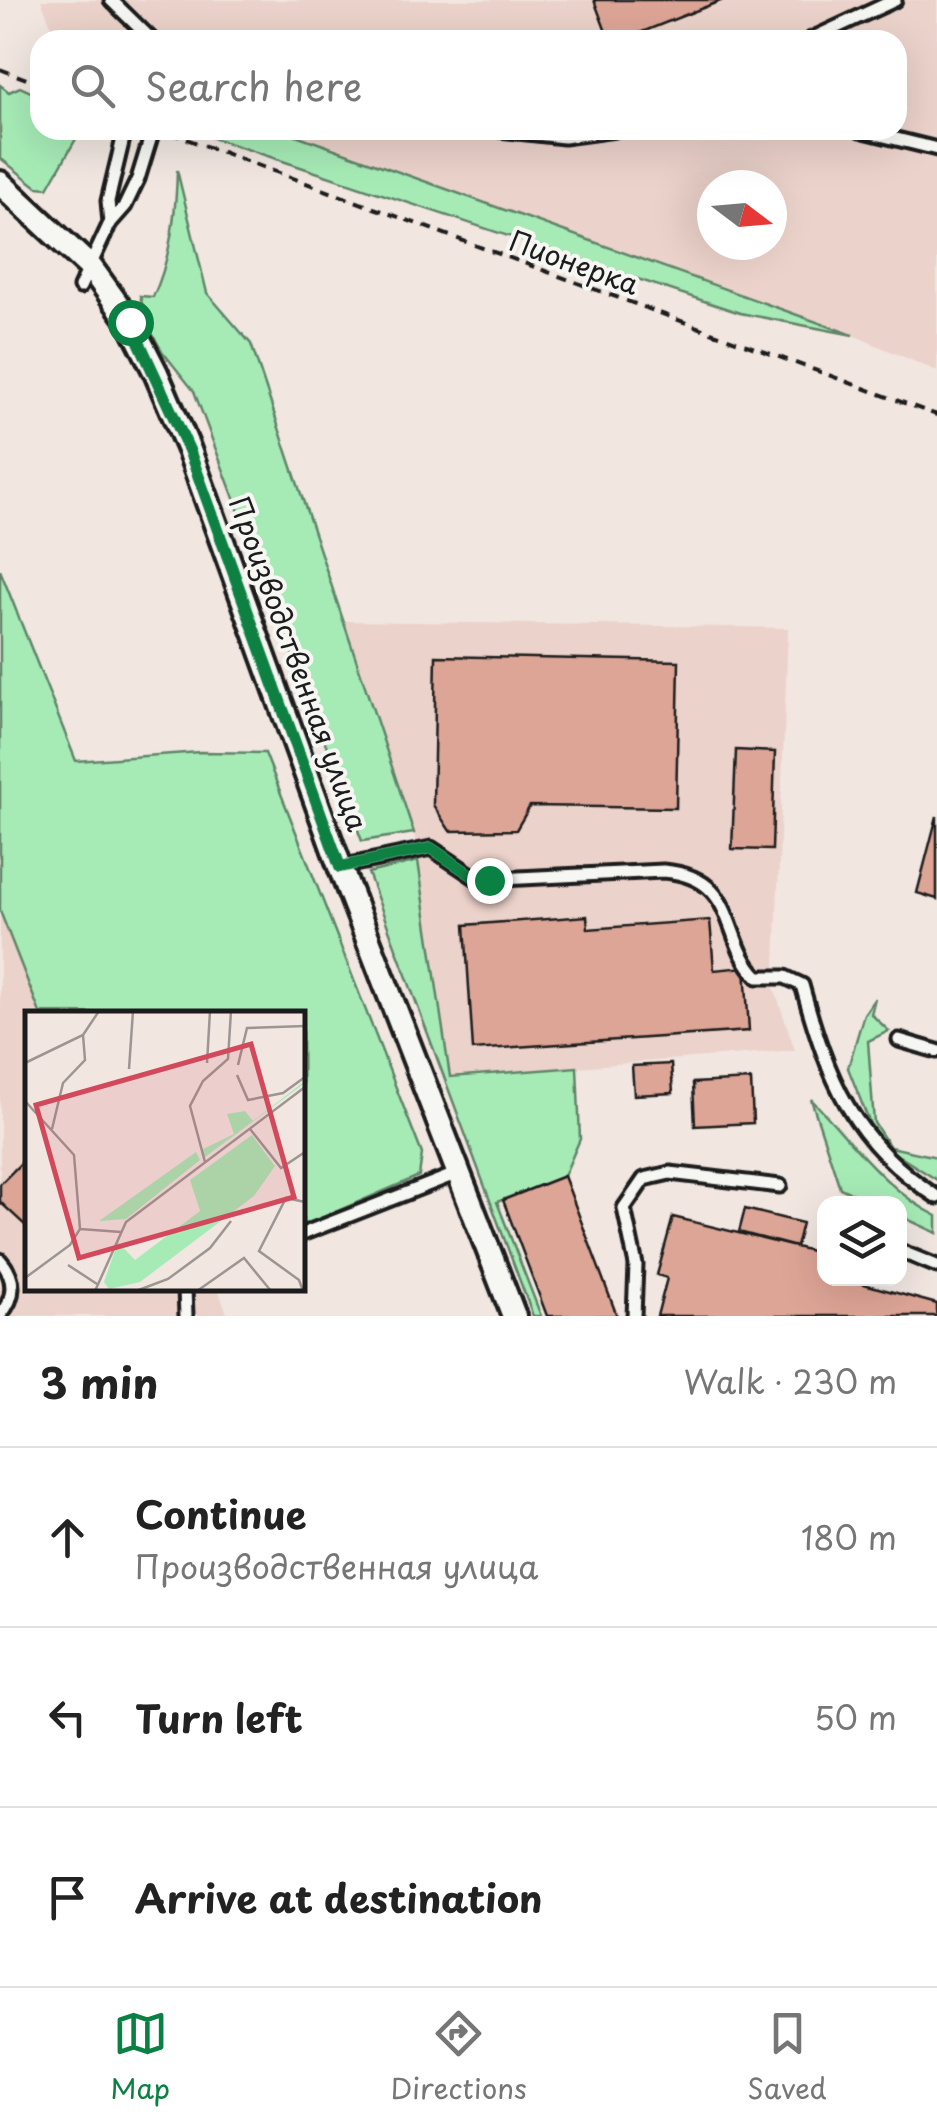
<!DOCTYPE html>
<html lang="en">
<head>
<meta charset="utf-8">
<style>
  :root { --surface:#fff; --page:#f6f6f6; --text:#222; --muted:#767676; --line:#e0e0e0; --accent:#0b8043 }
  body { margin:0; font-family:"Playpen Sans",sans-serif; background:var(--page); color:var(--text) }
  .controls { position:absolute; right:30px; bottom:30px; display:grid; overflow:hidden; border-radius:20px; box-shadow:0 10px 40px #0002 }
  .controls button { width:90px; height:90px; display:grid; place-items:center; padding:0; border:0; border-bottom:2px solid var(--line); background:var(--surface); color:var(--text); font:50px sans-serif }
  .compass { position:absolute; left:697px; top:170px; width:90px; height:90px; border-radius:50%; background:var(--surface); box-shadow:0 10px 40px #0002; rotate:106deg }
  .stop { position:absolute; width:30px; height:30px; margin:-22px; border:8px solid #0b8043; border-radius:50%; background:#fff }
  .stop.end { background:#0b8043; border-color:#fff; box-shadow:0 2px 10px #0008 }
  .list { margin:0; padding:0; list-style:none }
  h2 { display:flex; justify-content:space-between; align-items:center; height:130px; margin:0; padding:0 40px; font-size:42px }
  h2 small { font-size:32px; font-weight:400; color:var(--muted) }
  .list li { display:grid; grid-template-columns:65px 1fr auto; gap:30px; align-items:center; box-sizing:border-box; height:180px; padding:0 40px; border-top:2px solid var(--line) }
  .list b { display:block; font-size:38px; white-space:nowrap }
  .list p { margin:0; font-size:32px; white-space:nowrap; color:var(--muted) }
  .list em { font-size:32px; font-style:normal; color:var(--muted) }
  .icon { flex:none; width:55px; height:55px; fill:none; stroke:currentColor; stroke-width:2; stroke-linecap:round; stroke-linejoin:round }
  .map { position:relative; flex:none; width:937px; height:1316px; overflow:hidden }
  .search { position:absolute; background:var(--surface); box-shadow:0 10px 40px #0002; left:30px; right:30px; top:30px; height:110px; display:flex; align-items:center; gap:25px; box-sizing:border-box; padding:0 35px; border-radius:30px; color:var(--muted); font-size:38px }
  .sheet { height:670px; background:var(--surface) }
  nav { display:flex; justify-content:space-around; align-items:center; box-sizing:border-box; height:140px; border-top:2px solid var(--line); background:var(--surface); font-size:28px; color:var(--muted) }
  nav a { display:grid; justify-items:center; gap:5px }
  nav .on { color:var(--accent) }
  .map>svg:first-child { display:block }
  .built { fill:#ebd2ca; fill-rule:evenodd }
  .green { fill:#a6ebb6; stroke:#618469; stroke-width:2.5 }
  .building { fill:#dda596; stroke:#1c1c1c; stroke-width:2.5 }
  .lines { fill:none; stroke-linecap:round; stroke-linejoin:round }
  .lane-casing { stroke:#1c1c1c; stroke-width:19 }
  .street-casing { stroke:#1c1c1c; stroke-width:30 }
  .path { stroke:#1c1c1c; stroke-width:4; stroke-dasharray:10 8; stroke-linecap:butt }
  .lane { stroke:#f6f6f2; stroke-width:11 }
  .street { stroke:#f6f6f2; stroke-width:22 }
  .route { stroke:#0b8043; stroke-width:12 }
  .labels { text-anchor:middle; stroke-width:8; stroke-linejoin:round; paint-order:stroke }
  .street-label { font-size:28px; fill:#1c1c1c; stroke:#f6f6f2 }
  .inset-road { fill:none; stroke:#9c9592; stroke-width:2.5 }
  .view { fill:#d1495b; fill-opacity:0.15; stroke:#d1495b; stroke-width:5 }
  .inset-edge { fill:none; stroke:#1c1c1c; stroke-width:5 }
</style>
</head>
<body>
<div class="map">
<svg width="937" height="1316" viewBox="0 0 937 1316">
  <rect width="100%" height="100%" fill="#f1e6e0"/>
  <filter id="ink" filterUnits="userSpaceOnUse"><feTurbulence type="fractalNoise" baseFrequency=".01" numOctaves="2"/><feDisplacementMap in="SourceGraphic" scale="20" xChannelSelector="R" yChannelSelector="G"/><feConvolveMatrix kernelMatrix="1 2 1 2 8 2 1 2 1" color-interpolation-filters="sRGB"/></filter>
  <g filter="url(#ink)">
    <path class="built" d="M 41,0 L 937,0 L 937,371 L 853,335 L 282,130 L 897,130 L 897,40 L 57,40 ZM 712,185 L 772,185 L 772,245 L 712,245 Z
      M 343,621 L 788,628 L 774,988 L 795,1050 L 450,1077 L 414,833 Z
      M 0,911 L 40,1013 L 28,1014 L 28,1288 L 218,1289 L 228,1316 L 0,1316 Z"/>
    <path class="green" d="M 0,85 L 9,92 L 20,87 L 40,96 L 40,130 L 81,130 L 48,188 L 37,187 L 0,158 Z
      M 189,130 L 282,130 L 853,335 L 740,313 Z
      M 177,170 L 207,293 L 251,344 L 414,833 L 362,841 L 194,391 L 162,351 L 149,328 L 140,296 L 153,297 C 171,259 176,212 177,170 Z
      M 0,570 L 76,761 L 200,752 L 265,753 L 422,1154 L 419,1176 L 303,1226 L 302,1014 L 40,1013 L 0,911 Z
      M 418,861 L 450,1077 L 577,1067 L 580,1139 L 564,1176 L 497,1202 L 541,1316 L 533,1316 L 368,873 Z
      M 875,998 L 871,1014 L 889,1031 L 868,1041 L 874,1123 L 890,1147 L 937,1157 L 937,1180 L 888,1149 L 870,1124 L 848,1068 L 864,1014 Z
      M 811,1099 C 850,1139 886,1191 937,1216 L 937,1233 L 900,1216 L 900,1204 L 873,1203 L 840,1188 Z"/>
    <path class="building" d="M 594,0 L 723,0 L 622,40 L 609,40 Z
      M 436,656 L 679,661 L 676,808 L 530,806 L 516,830 L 450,831 L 433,805 Z
      M 736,750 L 775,752 L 772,850 L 732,849 Z
      M 937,816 L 937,899 L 917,893 Z
      M 587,916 L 588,929 L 710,920 L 714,970 L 745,967 L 749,1031 L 473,1050 L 465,925 Z
      M 671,1064 L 673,1093 L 634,1095 L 632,1066 Z
      M 751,1080 L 753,1123 L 695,1126 L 693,1083 Z
      M 28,1156 L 28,1228 L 0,1202 L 0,1184 Z
      M 564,1176 L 617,1316 L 547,1316 L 503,1200 Z
      M 745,1209 L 802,1223 L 796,1247 L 739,1232 Z
      M 673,1217 L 824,1254 L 824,1278 L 842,1278 L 937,1304 L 937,1316 L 657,1316 L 667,1278 L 657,1275 Z"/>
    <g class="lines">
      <defs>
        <path id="lane" d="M 111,0 L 152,40
          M 809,40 L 895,0
          M 499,130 L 564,137 L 615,130
          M 860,130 L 937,149
          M 110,223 L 108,201 L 125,130
          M 80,287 L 110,223 L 125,206 L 138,179 L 153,130
          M 340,867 L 431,848 L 479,880 L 663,871 C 740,877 720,939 758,977 L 785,977 L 802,985 C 828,1079 852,1142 937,1197
          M 899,1040 L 937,1051
          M 302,1234 L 458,1173
          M 900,1251 L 937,1266
          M 0,1260 C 16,1278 16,1297 0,1315
          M 185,1288 L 186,1316
          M 634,1316 L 636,1265 L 624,1208 L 644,1179 L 670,1173 L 780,1186"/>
        <path id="street" d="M 0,183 L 91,268 L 130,322 L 156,373 L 189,450 L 340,867 L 514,1316"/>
      </defs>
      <use href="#lane" class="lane-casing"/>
      <use href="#street" class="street-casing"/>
      <path class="path" d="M 0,69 L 40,84
        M 170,133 L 937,415"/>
      <use href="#lane" class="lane"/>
      <use href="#street" class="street"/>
    </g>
  </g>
  <g class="lines" filter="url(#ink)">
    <path class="route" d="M 130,322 L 189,450 L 340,867 L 431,848 L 479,880 L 489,880"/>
  </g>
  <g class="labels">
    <g class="street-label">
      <text transform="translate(574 263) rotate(20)" y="10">Пионерка</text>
      <text transform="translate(298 664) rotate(70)" y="10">Производственная улица</text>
    </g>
  </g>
  <g transform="translate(25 1011)">
    <rect width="280" height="280" fill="#f1e6e0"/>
    <path d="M 280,70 L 280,72 L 180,146 L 176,139 L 209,123 L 202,103 L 220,100 L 228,110 ZM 227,124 L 250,155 L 229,185 L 115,271 L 84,278 L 79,271 L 93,231 L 110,249 L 175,200 L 165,169 ZM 171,141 L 175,149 L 101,208 L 74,210 Z" fill="#a6ebb6"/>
    <path class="inset-road" d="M 0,52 L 58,24 L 74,0M 182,52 L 185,0M 213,54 L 222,17 L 280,15M 104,58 L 108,0M 212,64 L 223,89 L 258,82 L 280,66M 0,90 L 49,144 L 55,218 L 45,234 L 0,267M 27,118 L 38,72 L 60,49 L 58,24M 225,118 L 256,157 L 280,141M 180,151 L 165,95 L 178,70 L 203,48 L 206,0M 55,218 L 96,221M 43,254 L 72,273M 70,280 L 101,211 L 280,76M 111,280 L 143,268 L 185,237 L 206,210M 172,280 L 219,247 L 246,280M 278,280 L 274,269 L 234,240 L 261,187 L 280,191"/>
    <path class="view" d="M 226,33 L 269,186 L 54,247 L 11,94 Z"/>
    <rect width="280" height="280" class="inset-edge"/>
  </g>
</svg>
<div class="controls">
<button><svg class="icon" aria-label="layers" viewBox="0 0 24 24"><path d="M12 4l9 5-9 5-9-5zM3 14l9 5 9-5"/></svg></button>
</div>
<svg class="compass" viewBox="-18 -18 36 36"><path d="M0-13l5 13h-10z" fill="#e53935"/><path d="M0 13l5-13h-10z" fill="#767676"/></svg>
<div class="stop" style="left:130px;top:322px"></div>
<div class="stop end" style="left:489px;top:880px"></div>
<div class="search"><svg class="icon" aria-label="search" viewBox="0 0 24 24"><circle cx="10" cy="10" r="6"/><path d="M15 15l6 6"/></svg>Search here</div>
</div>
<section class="sheet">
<h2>3 min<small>Walk · 230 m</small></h2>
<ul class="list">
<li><svg class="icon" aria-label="ahead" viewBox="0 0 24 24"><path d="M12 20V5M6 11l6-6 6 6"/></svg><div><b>Continue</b><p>Производственная улица</p></div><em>180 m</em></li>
<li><svg class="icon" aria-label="left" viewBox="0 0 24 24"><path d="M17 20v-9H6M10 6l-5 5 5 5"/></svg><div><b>Turn left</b></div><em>50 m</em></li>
<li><svg class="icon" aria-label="arrive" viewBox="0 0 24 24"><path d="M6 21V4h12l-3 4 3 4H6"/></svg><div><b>Arrive at destination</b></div></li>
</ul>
</section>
<nav>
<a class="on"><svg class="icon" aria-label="map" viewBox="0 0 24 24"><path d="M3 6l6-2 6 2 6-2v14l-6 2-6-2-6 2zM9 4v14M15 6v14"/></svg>Map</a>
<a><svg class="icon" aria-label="directions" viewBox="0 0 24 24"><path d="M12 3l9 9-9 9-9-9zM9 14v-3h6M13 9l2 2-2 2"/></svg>Directions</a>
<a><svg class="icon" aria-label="saved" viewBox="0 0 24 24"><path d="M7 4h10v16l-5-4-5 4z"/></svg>Saved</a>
</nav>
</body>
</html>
